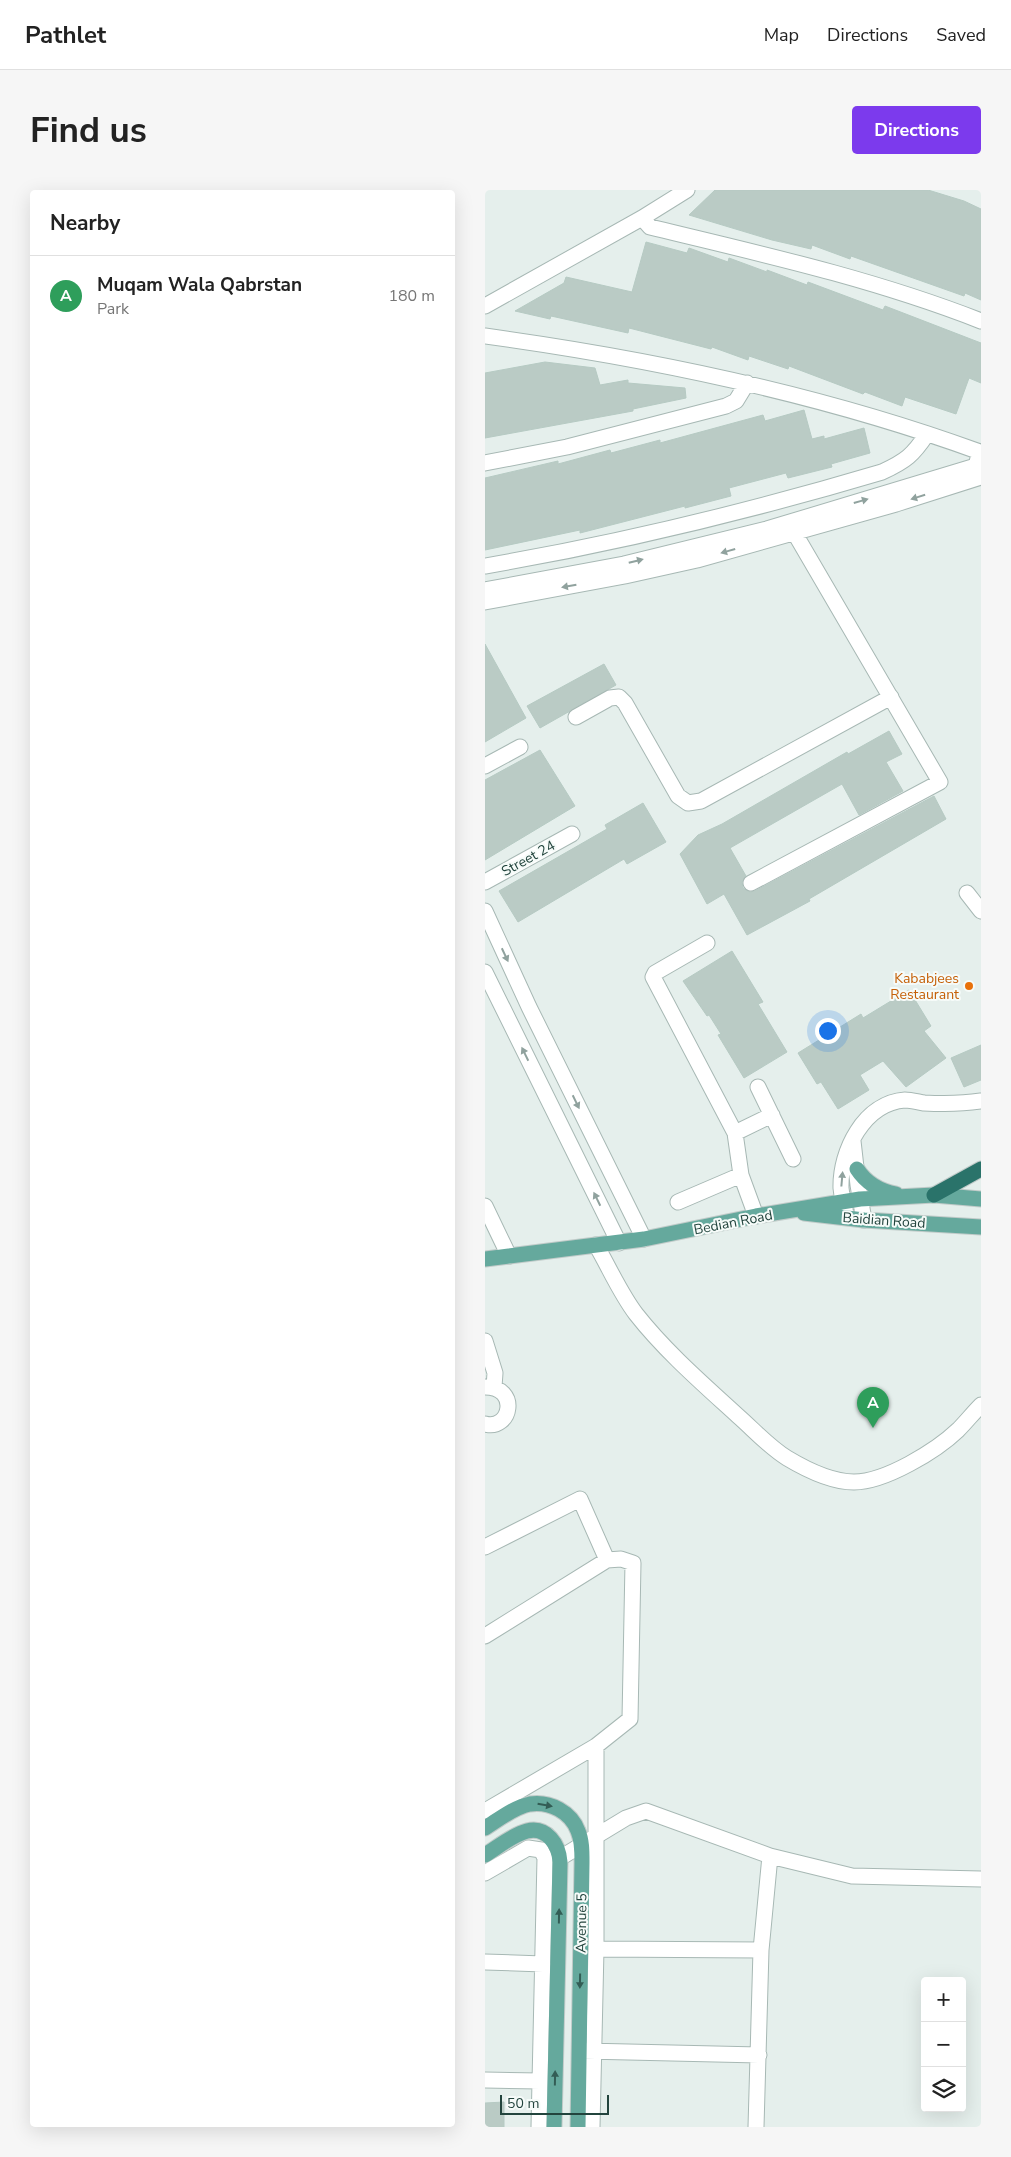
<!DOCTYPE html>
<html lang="en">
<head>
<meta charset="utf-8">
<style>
  :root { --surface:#fff; --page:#f6f6f6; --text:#222; --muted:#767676; --line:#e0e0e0; --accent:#7c3aed }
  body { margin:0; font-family:"Nunito Sans",sans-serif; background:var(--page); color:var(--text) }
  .controls { position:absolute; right:15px; bottom:15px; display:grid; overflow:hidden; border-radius:5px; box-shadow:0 5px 20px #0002 }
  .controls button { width:45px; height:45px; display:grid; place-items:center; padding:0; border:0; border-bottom:1px solid var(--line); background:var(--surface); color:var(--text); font:25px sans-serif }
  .scale { position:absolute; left:15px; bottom:12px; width:109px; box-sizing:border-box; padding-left:5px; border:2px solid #22443d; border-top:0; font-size:14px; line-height:18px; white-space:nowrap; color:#22443d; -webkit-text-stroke:4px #f6fbf9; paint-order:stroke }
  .you { position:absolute; left:342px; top:840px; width:18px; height:18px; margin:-12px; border:4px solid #fff; border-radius:50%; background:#1a73e8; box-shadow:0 0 0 8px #1a73e833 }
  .badge { display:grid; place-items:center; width:32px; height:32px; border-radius:50%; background:var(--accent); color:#fff; font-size:16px; font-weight:700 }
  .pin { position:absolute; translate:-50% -41px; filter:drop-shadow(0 1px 2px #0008) }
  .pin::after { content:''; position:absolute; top:26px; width:18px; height:15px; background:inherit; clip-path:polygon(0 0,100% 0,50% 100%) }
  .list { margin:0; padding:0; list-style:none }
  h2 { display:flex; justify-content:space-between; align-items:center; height:65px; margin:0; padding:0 20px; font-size:21px }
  h2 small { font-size:16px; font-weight:400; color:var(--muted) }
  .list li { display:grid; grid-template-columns:32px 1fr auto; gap:15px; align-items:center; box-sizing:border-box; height:80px; padding:0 20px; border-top:1px solid var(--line) }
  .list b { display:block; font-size:19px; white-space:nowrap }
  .list p { margin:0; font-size:16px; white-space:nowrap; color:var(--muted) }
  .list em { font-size:16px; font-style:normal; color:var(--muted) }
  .icon { flex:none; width:28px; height:28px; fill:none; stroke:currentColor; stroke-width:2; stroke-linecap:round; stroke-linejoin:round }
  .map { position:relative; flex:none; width:496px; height:1937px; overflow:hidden; border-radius:5px }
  header { display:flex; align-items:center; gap:30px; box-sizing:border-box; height:70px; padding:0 25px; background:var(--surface); border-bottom:1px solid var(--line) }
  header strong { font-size:24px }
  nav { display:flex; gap:28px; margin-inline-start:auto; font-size:18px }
  .intro { display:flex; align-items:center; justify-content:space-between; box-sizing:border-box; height:120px; padding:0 30px }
  h1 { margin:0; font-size:35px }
  .button { padding:12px 22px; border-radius:5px; background:var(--accent); color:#fff; font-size:18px; font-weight:700 }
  main { display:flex; gap:30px; padding:0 30px }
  aside { flex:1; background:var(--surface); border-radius:5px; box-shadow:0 5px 20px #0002 }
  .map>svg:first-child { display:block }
  .building { fill:#bacbc5; stroke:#b6cac3 }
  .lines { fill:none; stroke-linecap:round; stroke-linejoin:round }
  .minor-casing { stroke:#a7b8b4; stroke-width:17 }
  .major-casing { stroke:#c1cbc9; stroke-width:17 }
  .highway-casing { stroke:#c1cbc9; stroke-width:17 }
  .minor { stroke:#fff; stroke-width:15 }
  .major { stroke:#65a99d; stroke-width:15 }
  .highway { stroke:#2a736a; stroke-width:15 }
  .oneway { fill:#90a29e }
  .oneway2 { fill:#335d55 }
  .food-dot { fill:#e8710a; stroke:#f6fbf9; stroke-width:2 }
  .labels { text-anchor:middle; stroke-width:4; stroke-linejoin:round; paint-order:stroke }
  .street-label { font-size:14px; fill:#22443d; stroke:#f6fbf9 }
  .food-label { font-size:14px; fill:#c56008; stroke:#f6fbf9; text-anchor:end }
</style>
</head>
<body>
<header>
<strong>Pathlet</strong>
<nav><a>Map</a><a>Directions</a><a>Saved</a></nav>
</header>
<div class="intro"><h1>Find us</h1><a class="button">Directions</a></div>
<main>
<aside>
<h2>Nearby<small></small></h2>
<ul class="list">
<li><span class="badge" style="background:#2e9e5b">A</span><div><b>Muqam Wala Qabrstan</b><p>Park</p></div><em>180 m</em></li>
</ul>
</aside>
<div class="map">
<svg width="496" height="1937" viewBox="0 0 496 1937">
  <rect width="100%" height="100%" fill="#e5efec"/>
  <path class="building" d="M 230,0 L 443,0 L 479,11 L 496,19 L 496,110 L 480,103 L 479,106 L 366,66 L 365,69 L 327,55 L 326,59 L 287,50 L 204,25 Z
    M 161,52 L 202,63 L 204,58 L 243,72 L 244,68 L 282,82 L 282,80 L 322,95 L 323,92 L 398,120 L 400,116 L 483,148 L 496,153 L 496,193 L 484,188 L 471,224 L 420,207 L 417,216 L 380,202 L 378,204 L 304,176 L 303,179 L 264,166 L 263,170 L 227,157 L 226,159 L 144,138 L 143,143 L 66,126 L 65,129 L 30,121 L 79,93 L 81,87 L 147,102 Z
    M 60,172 L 110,178 L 115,195 L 143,190 L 143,193 L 200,198 L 201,208 L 148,219 L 148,221 L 0,248 L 0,183 Z
    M 319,220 L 327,249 L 339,246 L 339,249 L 379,238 L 385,263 L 346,274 L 347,277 L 303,288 L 301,283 L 244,298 L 246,306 L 200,318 L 200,316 L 95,343 L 95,340 L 0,360 L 0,288 L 73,271 L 73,274 L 125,260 L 126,263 L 175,250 L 175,253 L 278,225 L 280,231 Z
    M 0,454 L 41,528 L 0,552 Z
    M 119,474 L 131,495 L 55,538 L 42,516 Z
    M 404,541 L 417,564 L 401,572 L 418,601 L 374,625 L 357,594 L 245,658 L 261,686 L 257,692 L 258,698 L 265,702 L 270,701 L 449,606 L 461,629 L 324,709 L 325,711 L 262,745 L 239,704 L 222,714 L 195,664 L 213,645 L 237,634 L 362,562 L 363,564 Z
    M 55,560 L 90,616 L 0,670 L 0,590 Z
    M 158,613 L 181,652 L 142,674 L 139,669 L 33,732 L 14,701 L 122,639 L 120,635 Z
    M 247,761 L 278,812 L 273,814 L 302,862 L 259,888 L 233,845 L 236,844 L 224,825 L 222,826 L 198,791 Z
    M 424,800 L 446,836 L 439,841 L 461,868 L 421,897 L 398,871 L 375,885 L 384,900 L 353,919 L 336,892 L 332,894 L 313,863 L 376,824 L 378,828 Z
    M 496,855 L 496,890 L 479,897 L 466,868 Z
    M 19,1912 L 19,1937 L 0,1937 L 0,1913 Z"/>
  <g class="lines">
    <defs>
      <path id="minor" d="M 157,28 L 165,37 C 277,64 389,89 496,131
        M 0,116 L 157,28 L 202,0
        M 0,146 C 168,169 336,204 495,262
        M 0,273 L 82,257 L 241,216 L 251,211 L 262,193
        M 0,376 C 134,353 266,321 397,282 C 421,271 428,265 442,244
        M 0,400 L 139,374 L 282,339 L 491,276
        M 0,412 L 140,386 L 212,370 L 411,314 L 496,287 C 490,279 491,270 496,262
        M 91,527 L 125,508 L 134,507 L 140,513 L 193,606 L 203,613 L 216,611 L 406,507
        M 0,576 L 35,557
        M 0,692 L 87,644
        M 266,693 L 455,592 L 309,342
        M 482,703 L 496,721
        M 0,721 L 44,817 L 159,1049
        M 222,753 L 170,783 L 168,787 L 250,943 L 256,985 L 271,1026
        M 0,782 L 134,1053
        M 273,897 L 308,969
        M 250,943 L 287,925
        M 368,951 L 373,995 L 379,1030
        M 193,1012 L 256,985
        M 0,1016 L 24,1066
        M 361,1024 C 359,1016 357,1007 356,998 C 355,961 379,913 420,910 C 426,910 433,912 439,913 C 458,914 477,914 496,911
        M 111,1055 C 124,1077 135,1103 151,1124 C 180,1161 218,1194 253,1226 C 269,1240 284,1257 302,1268 C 322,1280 346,1292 369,1292 C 400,1292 451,1261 473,1240 C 481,1232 488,1223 496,1215
        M 0,1151 L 10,1183 L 9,1197
        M 0,1197 C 35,1197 26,1241 0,1234
        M 0,1357 L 95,1309 L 122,1370
        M 0,1446 L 122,1370 L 136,1369 L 148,1373 L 145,1529 L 111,1556
        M 0,1621 L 111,1556 L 111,1759 L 107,1937
        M 285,1666 L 367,1686 L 496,1689
        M 75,1668 L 141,1628 L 161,1621 L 285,1666 L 276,1760 L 271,1937
        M 0,1683 L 43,1658 L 56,1660 L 60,1668 L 54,1937
        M 111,1759 L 276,1760
        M 0,1772 L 58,1774
        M 100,1861 L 274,1865
        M 0,1890 L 55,1891"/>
      <path id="major" d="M 372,979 C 381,993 395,1001 411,1004
        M 319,1023 L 379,1030 L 496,1037
        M 0,1069 L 159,1049 L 271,1026 L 375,1009 L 449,1005 L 496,1009
        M 0,1638 C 13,1630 29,1617 45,1614 C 65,1611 86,1622 93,1641 C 97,1650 97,1661 97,1672 L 93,1937
        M 0,1665 C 13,1657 27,1645 42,1641 C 62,1636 74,1655 75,1672 L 69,1937"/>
      <path id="highway" d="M 449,1005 L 496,979"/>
    </defs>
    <use href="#minor" class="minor-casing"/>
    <use href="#major" class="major-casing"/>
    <use href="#highway" class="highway-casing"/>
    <use href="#minor" class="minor"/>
    <use href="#major" class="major"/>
    <use href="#highway" class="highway"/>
  </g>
  <defs><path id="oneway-solid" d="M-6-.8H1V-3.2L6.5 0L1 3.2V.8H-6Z" transform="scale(1.25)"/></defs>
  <g class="oneway">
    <use href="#oneway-solid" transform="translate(433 307) rotate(163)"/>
    <use href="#oneway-solid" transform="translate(376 311) rotate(-16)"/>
    <use href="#oneway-solid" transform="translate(243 361) rotate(164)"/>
    <use href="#oneway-solid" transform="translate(151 371) rotate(-14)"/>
    <use href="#oneway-solid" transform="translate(84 396) rotate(170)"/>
    <use href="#oneway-solid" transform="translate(20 765) rotate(65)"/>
    <use href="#oneway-solid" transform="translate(40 864) rotate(-116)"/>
    <use href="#oneway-solid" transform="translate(91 912) rotate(64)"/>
    <use href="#oneway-solid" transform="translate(357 989) rotate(-85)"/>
    <use href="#oneway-solid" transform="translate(112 1009) rotate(-116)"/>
  </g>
  <g class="oneway2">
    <use href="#oneway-solid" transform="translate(60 1615) rotate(10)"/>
    <use href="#oneway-solid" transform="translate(74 1726) rotate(-89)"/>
    <use href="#oneway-solid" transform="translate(95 1791) rotate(91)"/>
    <use href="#oneway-solid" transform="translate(70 1888) rotate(-89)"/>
  </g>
  <circle class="food-dot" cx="484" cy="796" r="5"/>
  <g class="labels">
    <g class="street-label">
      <text transform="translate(43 668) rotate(-29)" y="5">Street 24</text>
      <text transform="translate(399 1030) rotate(4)" y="5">Baidian Road</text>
      <text transform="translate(248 1032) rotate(-11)" y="5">Bedian Road</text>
      <text transform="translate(96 1733) rotate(-89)" y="5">Avenue 5</text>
    </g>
    <g class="food-label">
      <text x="474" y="793">Kababjees<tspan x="474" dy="16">Restaurant</tspan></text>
    </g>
  </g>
</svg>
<div class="controls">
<button>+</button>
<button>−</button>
<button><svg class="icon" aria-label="layers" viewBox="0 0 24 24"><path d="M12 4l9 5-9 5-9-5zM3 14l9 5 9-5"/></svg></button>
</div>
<div class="scale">50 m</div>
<div class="you"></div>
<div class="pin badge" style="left:388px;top:1238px;background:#2e9e5b">A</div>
</div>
</main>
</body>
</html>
